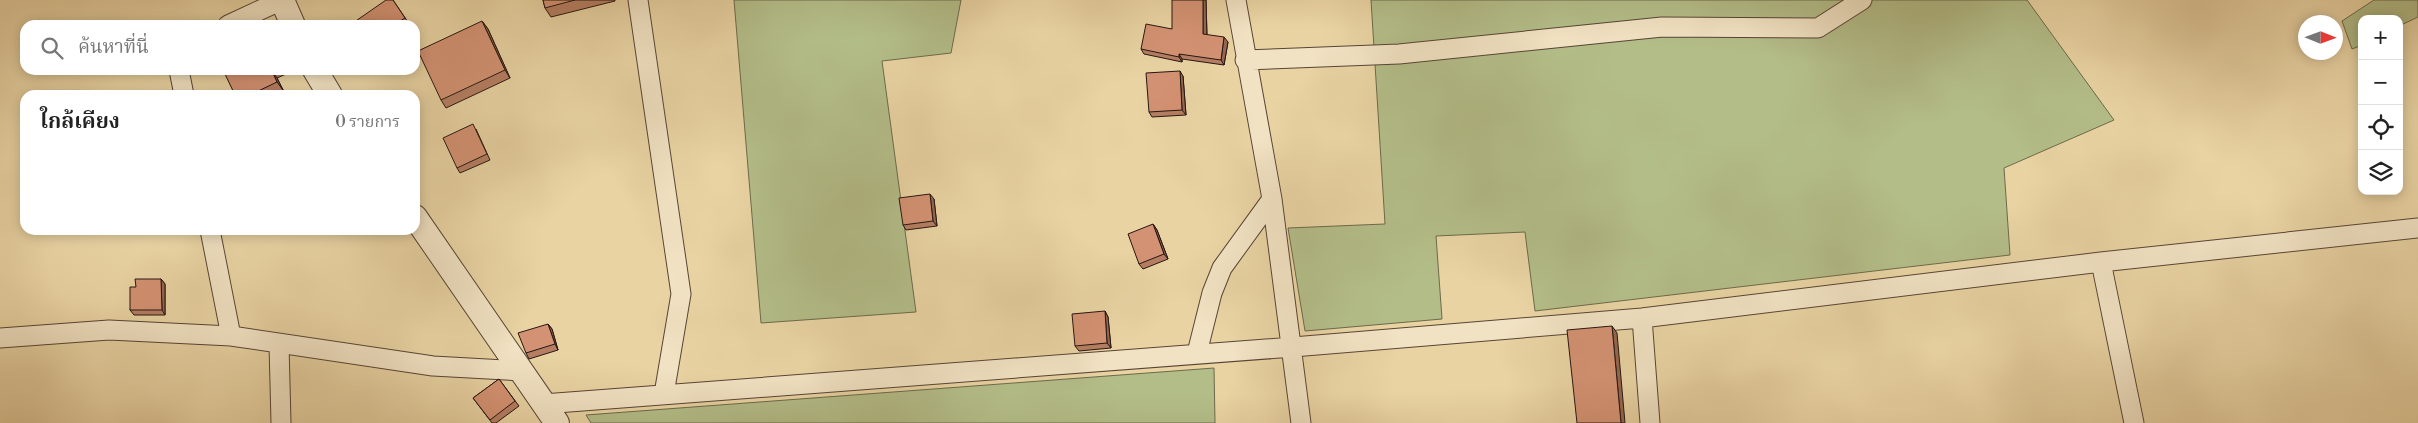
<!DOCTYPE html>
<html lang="th">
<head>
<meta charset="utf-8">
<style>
  :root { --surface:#fff; --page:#f2f2f2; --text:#222; --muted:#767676; --line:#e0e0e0 }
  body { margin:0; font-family:"Libre Bodoni","Noto Serif Thai",serif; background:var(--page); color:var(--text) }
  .controls { position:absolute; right:15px; top:15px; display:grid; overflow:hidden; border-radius:10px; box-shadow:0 2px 12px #0003 }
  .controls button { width:45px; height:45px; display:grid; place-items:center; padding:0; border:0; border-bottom:1px solid var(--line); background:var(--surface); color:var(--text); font:25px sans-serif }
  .compass { position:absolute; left:2298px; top:15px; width:45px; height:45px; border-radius:50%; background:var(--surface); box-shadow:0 2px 12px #0003; rotate:91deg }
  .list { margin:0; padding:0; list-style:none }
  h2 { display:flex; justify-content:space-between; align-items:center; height:65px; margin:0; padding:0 20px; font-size:21px }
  h2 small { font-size:16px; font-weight:400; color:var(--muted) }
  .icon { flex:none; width:28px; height:28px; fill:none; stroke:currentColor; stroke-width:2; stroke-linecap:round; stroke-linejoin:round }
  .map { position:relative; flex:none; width:2418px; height:423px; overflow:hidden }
  .search { position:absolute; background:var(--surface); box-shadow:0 2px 12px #0003; left:20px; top:20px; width:400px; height:55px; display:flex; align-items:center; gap:12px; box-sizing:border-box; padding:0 18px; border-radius:15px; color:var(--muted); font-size:19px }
  .panel { position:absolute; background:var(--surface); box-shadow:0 2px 12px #0003; left:20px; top:90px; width:400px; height:145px; border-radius:15px }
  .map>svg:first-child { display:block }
  .green { fill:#b3bd88; stroke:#6c6a4c }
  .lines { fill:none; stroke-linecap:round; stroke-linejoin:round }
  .minor-casing { stroke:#574535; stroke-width:21 }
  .tertiary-casing { stroke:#574535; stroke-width:26 }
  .minor { stroke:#f1e2c3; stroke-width:19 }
  .tertiary { stroke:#f1e2c3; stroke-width:24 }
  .wall { fill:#b57e63; stroke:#261610 }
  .shaded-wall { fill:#946650; stroke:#261610 }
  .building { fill:#d39273; stroke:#261610 }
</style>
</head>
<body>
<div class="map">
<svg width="2418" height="423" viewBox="0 0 2418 423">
  <rect width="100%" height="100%" fill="#e9d3a3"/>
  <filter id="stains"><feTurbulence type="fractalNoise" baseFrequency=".004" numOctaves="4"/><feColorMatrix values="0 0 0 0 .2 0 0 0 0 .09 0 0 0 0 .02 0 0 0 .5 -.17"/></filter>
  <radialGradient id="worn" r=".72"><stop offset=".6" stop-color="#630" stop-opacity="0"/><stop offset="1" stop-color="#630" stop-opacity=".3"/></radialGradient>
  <path class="green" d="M 734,0 L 961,0 L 951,53 L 882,61 L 916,312 L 761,323 Z
    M 1371,0 L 2027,0 L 2114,120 L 2004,168 L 2010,255 L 1535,311 L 1525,232 L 1436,236 L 1442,319 L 1305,331 L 1288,228 L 1385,224 Z
    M 2374,0 L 2418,0 L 2418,17 L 2399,26 L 2399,19 L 2362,19 L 2362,45 L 2352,49 L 2342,21 Z
    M 1214,368 L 1215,423 L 591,423 L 586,415 Z"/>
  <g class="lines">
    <defs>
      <path id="minor" d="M 638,0 L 681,294 L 664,394
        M 1236,0 L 1272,199 L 1301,423
        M 228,25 L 282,0
        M 1245,60 L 1399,54 L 1662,27 L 1818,28 L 1862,0
        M 179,70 L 184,95
        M 210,230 L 231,336
        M 2101,262 L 2134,423
        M 1642,318 L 1650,423
        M 0,338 L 109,330 L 231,336 L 433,366 L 522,371
        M 279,344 L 281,423
        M 1197,353 L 1212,293 L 1222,268 L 1272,199
        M 543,404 L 1293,347 L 1642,318 L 2101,262 L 2418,228"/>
      <path id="tertiary" d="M 282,0 L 293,25
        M 315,70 L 330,95
        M 415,217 L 557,423"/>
    </defs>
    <use href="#minor" class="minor-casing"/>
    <use href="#tertiary" class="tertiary-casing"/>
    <use href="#minor" class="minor"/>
    <use href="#tertiary" class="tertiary"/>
  </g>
  <path class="wall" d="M 393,0 L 410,25 L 350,25 Z
    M 543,0 L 615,0 L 615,1 L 551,17 L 545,8 Z
    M 1206,0 L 1207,35 L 1228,42 L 1224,65 L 1182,59 L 1182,62 L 1144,54 L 1141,49 L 1172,29 Z
    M 482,21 L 488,29 L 510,78 L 446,108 L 441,100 Z
    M 228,70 L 284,70 L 286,74 L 277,78 L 283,90 L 271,95 L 235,95 Z
    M 1183,76 L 1186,115 L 1152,117 L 1149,112 Z
    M 476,129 L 490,160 L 460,173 L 457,168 Z
    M 934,199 L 937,226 L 906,230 L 903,225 Z
    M 1153,224 L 1157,230 L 1168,259 L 1143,269 L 1139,264 Z
    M 161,279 L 165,284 L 165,315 L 134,315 L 130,310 L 136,287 Z
    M 1105,311 L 1108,317 L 1111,348 L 1079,351 L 1075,346 Z
    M 548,324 L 552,329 L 558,350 L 529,359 L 526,353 Z
    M 499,379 L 519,406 L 496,423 L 492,423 L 473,398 Z"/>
  <path class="shaded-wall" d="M 1203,0 L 1206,0 L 1207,39 L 1203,34 Z
    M 482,21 L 488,29 L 510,78 L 505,70 Z
    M 1224,37 L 1228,42 L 1224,65 L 1221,60 Z
    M 1179,54 L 1182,59 L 1182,62 L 1179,57 Z
    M 272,71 L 277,78 L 283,90 L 277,82 Z
    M 1180,71 L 1183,76 L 1186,115 L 1182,110 Z
    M 930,194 L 934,199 L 937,226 L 933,221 Z
    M 1153,224 L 1157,230 L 1168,259 L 1164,254 Z
    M 161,279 L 165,284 L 165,315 L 162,310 Z
    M 1105,311 L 1108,317 L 1111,348 L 1107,343 Z
    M 548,324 L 552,329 L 558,350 L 555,344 Z
    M 1612,326 L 1617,333 L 1625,423 L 1621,423 Z"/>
  <path class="building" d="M 386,0 L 393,0 L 405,18 L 394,25 L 350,25 Z
    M 543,0 L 575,0 L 545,8 Z
    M 1172,0 L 1203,0 L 1203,34 L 1224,37 L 1221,60 L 1179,54 L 1179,57 L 1141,49 L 1146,24 L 1172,29 Z
    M 482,21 L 505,70 L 441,100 L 418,51 Z
    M 228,70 L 274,70 L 272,71 L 277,82 L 250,95 L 235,95 L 224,72 Z
    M 1180,71 L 1182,110 L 1149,112 L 1146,73 Z
    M 473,124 L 487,154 L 457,168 L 443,138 Z
    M 930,194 L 933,221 L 903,225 L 899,198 Z
    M 1153,224 L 1164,254 L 1139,264 L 1128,234 Z
    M 135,279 L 161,279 L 162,310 L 130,310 L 130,287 L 136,287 Z
    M 1105,311 L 1107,343 L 1075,346 L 1072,314 Z
    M 548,324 L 555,344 L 526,353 L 518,333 Z
    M 1612,326 L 1621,423 L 1577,423 L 1567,330 Z
    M 499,379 L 515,401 L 490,420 L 473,398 Z"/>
  <rect width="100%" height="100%" filter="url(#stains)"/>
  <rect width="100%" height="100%" fill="url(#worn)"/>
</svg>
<div class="controls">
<button>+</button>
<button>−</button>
<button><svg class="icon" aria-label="locate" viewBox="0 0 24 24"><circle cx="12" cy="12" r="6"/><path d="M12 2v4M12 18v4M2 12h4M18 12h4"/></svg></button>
<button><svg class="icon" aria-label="layers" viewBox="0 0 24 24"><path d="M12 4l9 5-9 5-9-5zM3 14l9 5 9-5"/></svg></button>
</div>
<svg class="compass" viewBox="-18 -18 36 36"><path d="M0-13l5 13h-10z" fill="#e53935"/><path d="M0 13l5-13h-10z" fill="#767676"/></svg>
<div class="search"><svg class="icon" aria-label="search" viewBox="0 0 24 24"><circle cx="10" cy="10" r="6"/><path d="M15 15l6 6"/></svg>ค้นหาที่นี่</div>
<section class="panel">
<h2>ใกล้เคียง<small>0 รายการ</small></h2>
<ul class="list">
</ul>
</section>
</div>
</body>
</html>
